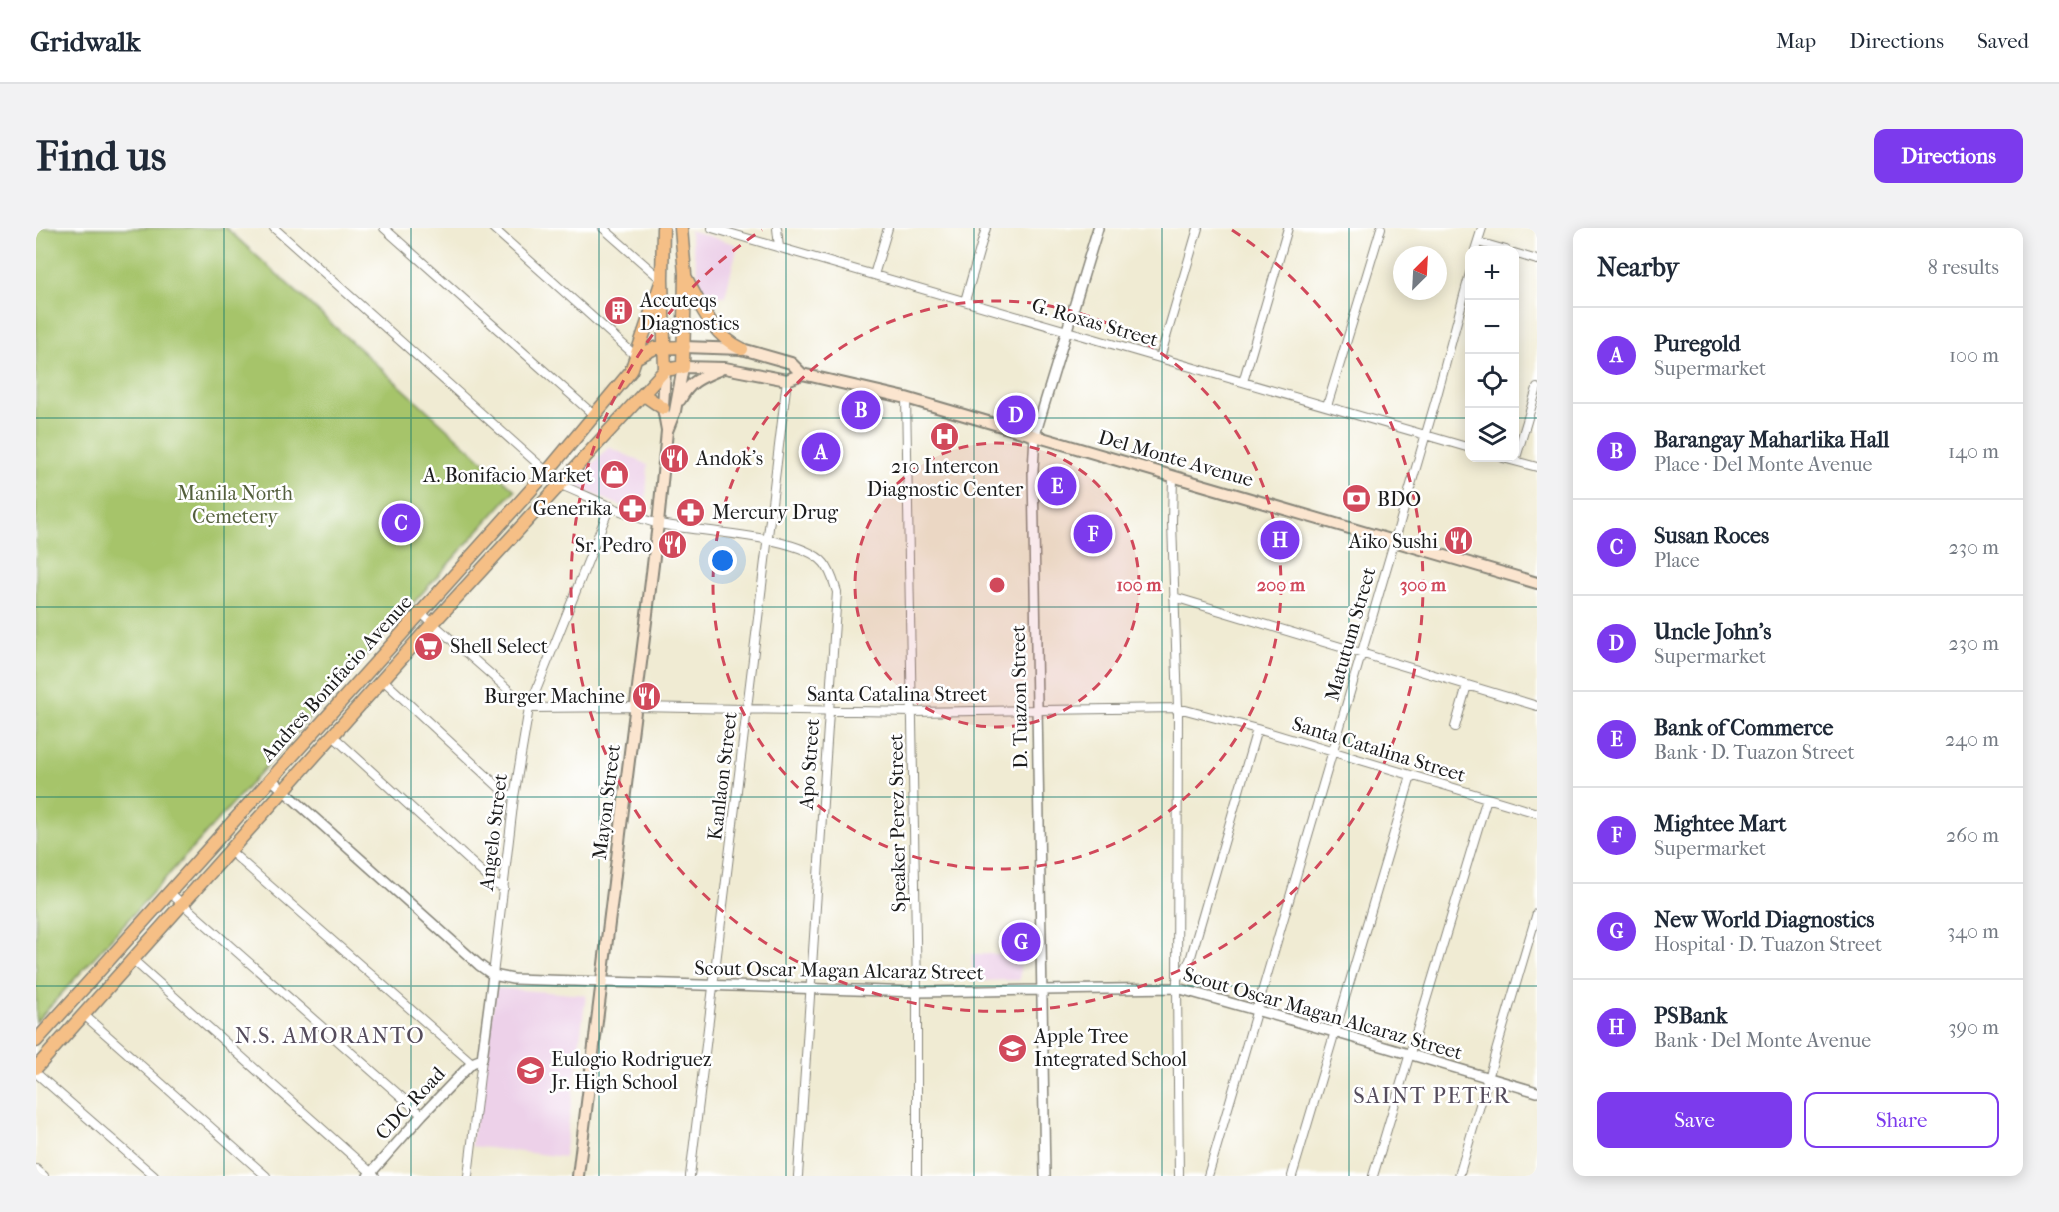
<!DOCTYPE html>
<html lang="en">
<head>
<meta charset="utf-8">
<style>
  :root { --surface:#fff; --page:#f2f2f3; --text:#1f2937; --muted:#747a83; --line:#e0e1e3; --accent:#7c3aed }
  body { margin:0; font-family:"IM FELL French Canon",serif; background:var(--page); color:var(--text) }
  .controls { position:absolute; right:18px; top:18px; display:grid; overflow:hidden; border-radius:12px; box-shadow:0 3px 15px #0003 }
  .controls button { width:54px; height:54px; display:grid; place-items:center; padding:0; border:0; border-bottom:2px solid var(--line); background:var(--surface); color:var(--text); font:30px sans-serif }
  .compass { position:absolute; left:1357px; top:18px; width:54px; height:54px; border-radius:50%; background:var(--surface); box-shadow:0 3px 15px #0003; rotate:24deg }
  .you { position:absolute; left:687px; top:333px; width:21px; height:21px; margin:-15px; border:4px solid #fff; border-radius:50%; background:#1a73e8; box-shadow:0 0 0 9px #1a73e833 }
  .badge { display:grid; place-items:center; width:39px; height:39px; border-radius:50%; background:var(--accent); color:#fff; font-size:20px; font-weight:700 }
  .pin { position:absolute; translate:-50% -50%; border:3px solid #fff; box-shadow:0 2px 6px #0006 }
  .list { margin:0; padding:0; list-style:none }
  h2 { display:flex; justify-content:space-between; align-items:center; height:78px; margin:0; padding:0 24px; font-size:26px }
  h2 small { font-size:20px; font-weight:400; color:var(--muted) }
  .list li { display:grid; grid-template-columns:39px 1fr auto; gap:18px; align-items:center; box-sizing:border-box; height:96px; padding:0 24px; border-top:2px solid var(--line) }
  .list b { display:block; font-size:22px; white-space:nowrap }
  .list p { margin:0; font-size:20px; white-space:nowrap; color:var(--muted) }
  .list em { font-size:20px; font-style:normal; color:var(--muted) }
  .actions { display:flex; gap:12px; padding:18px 24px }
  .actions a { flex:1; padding:14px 0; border:2px solid var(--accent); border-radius:12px; text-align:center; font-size:21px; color:var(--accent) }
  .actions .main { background:var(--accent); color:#fff }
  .icon { flex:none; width:33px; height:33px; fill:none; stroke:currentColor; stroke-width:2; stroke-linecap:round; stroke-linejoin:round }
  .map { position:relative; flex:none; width:1501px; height:948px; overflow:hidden; border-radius:12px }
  header { display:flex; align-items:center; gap:36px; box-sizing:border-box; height:84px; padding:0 30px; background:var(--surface); border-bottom:2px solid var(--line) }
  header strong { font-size:28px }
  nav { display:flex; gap:33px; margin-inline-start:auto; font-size:21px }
  .intro { display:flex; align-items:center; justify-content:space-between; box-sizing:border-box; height:144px; padding:0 36px }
  h1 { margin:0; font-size:42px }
  .button { padding:15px 27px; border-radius:12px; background:var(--accent); color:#fff; font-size:21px; font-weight:700 }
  main { display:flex; gap:36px; padding:0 36px }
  aside { flex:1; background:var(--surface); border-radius:12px; box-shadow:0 3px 15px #0003 }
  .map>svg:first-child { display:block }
  .built { fill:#edd1e9 }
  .green { fill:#a6c46b; stroke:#617044; stroke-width:1.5 }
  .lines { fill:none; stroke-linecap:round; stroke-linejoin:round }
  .minor-casing { stroke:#868478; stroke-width:10 }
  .tertiary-casing { stroke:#868478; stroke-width:12 }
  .secondary-casing { stroke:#868478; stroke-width:14 }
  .primary-casing { stroke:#868478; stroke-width:15 }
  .minor { stroke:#fff; stroke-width:8 }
  .tertiary { stroke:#fff; stroke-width:9 }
  .secondary { stroke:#fbe5cf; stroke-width:10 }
  .primary { stroke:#f5bf86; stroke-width:12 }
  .grid { fill:none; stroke:#0f766e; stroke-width:1.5; stroke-opacity:0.55 }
  .ring { fill:none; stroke:#d1495b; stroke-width:3; stroke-dasharray:10 8 }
  .labels { text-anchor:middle; stroke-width:5; stroke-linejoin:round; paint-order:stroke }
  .poi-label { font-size:20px; fill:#1c1c1c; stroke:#fff; text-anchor:start }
  .street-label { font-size:20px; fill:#1c1c1c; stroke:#fff }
  .park-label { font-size:20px; fill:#535f3c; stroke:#fff }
  .quarter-label { font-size:22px; letter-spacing:1.5px; fill:#554c5c; stroke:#fff }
  .centre { fill:#d1495b; stroke:#fff; stroke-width:3 }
  .ring-label { font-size:18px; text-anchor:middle; font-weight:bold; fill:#d1495b; stroke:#fff; stroke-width:5; stroke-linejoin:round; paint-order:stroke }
</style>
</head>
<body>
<header>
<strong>Gridwalk</strong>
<nav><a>Map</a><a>Directions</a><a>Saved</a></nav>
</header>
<div class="intro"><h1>Find us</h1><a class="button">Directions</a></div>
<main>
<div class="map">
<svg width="1501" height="948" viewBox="0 0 1501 948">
  <rect width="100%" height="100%" fill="#fff"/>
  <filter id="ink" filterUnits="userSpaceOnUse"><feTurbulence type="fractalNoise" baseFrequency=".0167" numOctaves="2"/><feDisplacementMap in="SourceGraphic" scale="12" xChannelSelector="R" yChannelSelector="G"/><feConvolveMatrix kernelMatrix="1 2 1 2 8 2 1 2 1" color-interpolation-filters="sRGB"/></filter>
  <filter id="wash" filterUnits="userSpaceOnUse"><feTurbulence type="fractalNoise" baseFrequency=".008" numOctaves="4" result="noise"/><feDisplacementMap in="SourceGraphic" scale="24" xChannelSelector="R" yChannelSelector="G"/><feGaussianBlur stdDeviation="1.35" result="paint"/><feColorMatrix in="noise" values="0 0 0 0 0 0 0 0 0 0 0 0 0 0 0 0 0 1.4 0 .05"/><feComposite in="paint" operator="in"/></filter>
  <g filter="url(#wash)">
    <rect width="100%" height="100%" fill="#f0ebd3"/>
    <path class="built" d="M 653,2 L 702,17 L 689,68 L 667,69 Z
      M 573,219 L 612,237 L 609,288 L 536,257 Z
      M 936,726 L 984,726 L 984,752 L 937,753 Z
      M 460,760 L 550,767 L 528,929 L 435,918 Z"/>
    <path class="green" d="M 0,0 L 190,0 L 479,262 L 0,794 Z"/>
  </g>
  <g filter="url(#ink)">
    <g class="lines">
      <defs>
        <path id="minor" d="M 238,0 L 511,244
          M 348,0 L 559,188
          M 457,0 L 601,129
          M 567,0 L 626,52
          M 676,0 L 1434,220
          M 741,0 L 743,19
          M 1442,14 L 1470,22
          M 1439,22 L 1446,0
          M 1478,25 L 1501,32
          M 838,47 L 852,0
          M 929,73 L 950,0
          M 1124,130 L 1162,0
          M 1207,154 L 1252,0
          M 870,170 L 881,764 L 881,948
          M 1291,178 L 1345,0
          M 1467,230 L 1501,239
          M 1479,233 L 1501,160
          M 1137,248 L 1136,294 L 1142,480 L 1141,760 L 1143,948
          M 525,257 C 554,269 593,289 624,296 C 661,304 764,307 788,335 C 795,343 798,355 801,364 L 762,948
          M 1138,369 L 1501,478
          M 385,385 L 493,480 L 600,479 L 876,484 L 1142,480 L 1221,501 L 1501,585
          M 347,452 L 468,564 L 478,569
          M 1419,499 L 1431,457
          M 297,508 L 459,656 L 468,660
          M 194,623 L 436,835
          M 133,664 L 386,887
          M 96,731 L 339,948
          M 457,747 L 478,569 L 493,480 L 574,278
          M 1141,749 L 1147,745 L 1154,732 L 1221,501
          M 47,786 L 230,948
          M 0,845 L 118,948
          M 0,941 L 8,948
          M 432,948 L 446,831
          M 654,948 L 751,152
          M 1172,948 L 1399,175 L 1434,45
          M 1256,948 L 1375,548
          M 1337,948 L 1451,570
          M 1423,948 L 1501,685"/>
        <path id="tertiary" d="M 235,551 L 443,737 L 457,747 L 477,751 L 881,764 L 1141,760 L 1298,804 L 1501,864
          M 332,948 L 386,887 L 436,835 L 446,831 L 457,747
          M 1009,948 L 997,242 L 999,207 L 1062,0"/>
        <path id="secondary" d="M 648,119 L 706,121 L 755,135 L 766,146 L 870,170 L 1501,355
          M 629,142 L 627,180 L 631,202
          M 644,172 C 655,152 665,150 685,141
          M 542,948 L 622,296 L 631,203 L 639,183 L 647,139 L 689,140 L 751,152 L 766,146"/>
        <path id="primary" d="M 627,0 L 626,52 L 629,142
          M 650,50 C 665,78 676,107 706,121
          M 601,129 L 619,120 L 648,119
          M 605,168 L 611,169 L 627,180
          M 0,813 L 511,244 L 595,143 L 626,52
          M 0,840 L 397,395 L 629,142 L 647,139 L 649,46 L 645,0"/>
      </defs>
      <use href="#minor" class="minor-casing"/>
      <use href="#tertiary" class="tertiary-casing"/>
      <use href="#secondary" class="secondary-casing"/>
      <use href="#primary" class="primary-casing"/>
      <use href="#minor" class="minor"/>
      <use href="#tertiary" class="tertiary"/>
      <use href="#secondary" class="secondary"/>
      <use href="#primary" class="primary"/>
    </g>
  </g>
  <path class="grid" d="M 188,0 L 188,948M 375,0 L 375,948M 563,0 L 563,948M 750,0 L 750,948M 938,0 L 938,948M 1126,0 L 1126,948M 1313,0 L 1313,948M 0,190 L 1434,190M 1478,190 L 1501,190M 0,379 L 1501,379M 0,569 L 1501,569M 0,758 L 1501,758"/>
  <circle cx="961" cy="357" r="142" fill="#d1495b" fill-opacity=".12"/>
  <g class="ring">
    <circle cx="961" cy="357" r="142"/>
    <circle cx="961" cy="357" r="284"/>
    <path d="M1196 2A426 426 0 1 1 726 2"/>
  </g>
  <defs>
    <symbol id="building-disc" viewBox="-11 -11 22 22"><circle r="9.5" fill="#d1495b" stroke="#fff"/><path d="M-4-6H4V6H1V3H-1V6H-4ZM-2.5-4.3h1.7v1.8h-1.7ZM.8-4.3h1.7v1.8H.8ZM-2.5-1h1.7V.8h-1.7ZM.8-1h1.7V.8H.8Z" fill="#fff"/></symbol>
    <symbol id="hospital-disc" viewBox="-11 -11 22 22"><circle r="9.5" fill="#d1495b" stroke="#fff"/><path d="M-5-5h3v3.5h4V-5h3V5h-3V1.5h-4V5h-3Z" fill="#fff"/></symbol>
    <symbol id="restaurant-disc" viewBox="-11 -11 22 22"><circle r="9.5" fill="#d1495b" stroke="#fff"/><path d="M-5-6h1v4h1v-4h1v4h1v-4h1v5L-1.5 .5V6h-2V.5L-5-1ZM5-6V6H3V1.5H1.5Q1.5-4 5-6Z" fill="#fff"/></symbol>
    <symbol id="shop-disc" viewBox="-11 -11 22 22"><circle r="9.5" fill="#d1495b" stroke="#fff"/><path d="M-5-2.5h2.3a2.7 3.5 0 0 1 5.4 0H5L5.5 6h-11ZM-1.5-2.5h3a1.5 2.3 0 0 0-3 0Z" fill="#fff"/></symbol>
    <symbol id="bank-disc" viewBox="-11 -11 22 22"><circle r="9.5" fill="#d1495b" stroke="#fff"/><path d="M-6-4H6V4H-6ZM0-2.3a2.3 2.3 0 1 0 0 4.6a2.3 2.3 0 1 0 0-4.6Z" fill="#fff"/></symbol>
    <symbol id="pharmacy-disc" viewBox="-11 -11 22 22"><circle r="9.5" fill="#d1495b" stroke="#fff"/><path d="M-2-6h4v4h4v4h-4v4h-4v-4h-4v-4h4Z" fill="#fff"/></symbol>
    <symbol id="supermarket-disc" viewBox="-11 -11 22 22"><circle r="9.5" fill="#d1495b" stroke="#fff"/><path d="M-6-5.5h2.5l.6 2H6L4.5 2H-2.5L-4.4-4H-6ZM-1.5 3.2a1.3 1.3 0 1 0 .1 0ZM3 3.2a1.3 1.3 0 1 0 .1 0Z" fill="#fff"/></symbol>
    <symbol id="school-disc" viewBox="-11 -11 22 22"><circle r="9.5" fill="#d1495b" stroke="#fff"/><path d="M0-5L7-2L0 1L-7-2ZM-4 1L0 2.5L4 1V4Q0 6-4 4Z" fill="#fff"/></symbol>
  </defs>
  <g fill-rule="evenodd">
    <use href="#building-disc" x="566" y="66" width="33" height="33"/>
    <use href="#hospital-disc" x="892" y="192" width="33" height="33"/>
    <use href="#restaurant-disc" x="622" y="214" width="33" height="33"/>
    <use href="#shop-disc" x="562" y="230" width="33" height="33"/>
    <use href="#bank-disc" x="1304" y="254" width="33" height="33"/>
    <use href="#pharmacy-disc" x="580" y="264" width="33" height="33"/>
    <use href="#pharmacy-disc" x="638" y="268" width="33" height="33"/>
    <use href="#restaurant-disc" x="1406" y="296" width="33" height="33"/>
    <use href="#restaurant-disc" x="620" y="300" width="33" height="33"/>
    <use href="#supermarket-disc" x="376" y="402" width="33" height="33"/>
    <use href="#restaurant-disc" x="594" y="452" width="33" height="33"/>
    <use href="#school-disc" x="960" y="804" width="33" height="33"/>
    <use href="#school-disc" x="478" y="826" width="33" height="33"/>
  </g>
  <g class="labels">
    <g class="poi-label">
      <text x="604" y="79">Accuteqs<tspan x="604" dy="23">Diagnostics</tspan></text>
      <text x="660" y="237">Andok's</text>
      <text x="909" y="245" text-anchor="middle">210 Intercon<tspan x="909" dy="23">Diagnostic Center</tspan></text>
      <text x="557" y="254" text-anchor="end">A. Bonifacio Market</text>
      <text x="1341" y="278">BDO</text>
      <text x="576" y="287" text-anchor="end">Generika</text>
      <text x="676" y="291">Mercury Drug</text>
      <text x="1402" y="320" text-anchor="end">Aiko Sushi</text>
      <text x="616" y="324" text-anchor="end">Sr. Pedro</text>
      <text x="414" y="425">Shell Select</text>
      <text x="589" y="475" text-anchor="end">Burger Machine</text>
      <text x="998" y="815">Apple Tree<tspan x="998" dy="23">Integrated School</tspan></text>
      <text x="515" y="838">Eulogio Rodriguez<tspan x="515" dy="23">Jr. High School</tspan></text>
    </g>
    <g class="street-label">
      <text transform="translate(1059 94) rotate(16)" y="7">G. Roxas Street</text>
      <text transform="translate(1140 230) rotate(16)" y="7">Del Monte Avenue</text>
      <text transform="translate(1314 406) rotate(-74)" y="7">Matutum Street</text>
      <text transform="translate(300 450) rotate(-48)" y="7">Andres Bonifacio Avenue</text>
      <text x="861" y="473">Santa Catalina Street</text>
      <text transform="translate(983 469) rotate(-91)" y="7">D. Tuazon Street</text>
      <text transform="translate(1343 521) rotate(17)" y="7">Santa Catalina Street</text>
      <text transform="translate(773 536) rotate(-86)" y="7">Apo Street</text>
      <text transform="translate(686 548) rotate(-83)" y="7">Kanlaon Street</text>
      <text transform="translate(570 574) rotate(-83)" y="7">Mayon Street</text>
      <text transform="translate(861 595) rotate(-91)" y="7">Speaker Perez Street</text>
      <text transform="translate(457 604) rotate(-83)" y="7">Angelo Street</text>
      <text transform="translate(803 742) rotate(1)" y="7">Scout Oscar Magan Alcaraz Street</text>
      <text transform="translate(1287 785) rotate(16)" y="7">Scout Oscar Magan Alcaraz Street</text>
      <text transform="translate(374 875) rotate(-47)" y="7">CDC Road</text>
    </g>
    <g class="park-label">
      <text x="199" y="272">Manila North<tspan x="199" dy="23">Cemetery</tspan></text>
    </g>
    <g class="quarter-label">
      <text x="294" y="815">N.S. AMORANTO</text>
      <text x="1396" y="875">SAINT PETER</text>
    </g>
  </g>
  <circle cx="961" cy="357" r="9" class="centre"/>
  <g class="ring-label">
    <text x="1103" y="363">100 m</text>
    <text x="1245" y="363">200 m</text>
    <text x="1387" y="363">300 m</text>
  </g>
</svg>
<div class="controls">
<button>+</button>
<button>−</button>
<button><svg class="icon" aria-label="locate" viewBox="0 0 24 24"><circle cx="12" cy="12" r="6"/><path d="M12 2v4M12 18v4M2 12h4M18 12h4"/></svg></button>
<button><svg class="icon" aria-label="layers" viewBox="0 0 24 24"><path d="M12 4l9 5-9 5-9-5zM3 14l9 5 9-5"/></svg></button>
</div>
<svg class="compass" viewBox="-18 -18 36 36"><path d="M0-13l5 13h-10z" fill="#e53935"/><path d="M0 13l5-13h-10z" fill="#747a83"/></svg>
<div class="you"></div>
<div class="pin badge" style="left:785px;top:224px">A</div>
<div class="pin badge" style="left:825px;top:182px">B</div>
<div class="pin badge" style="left:365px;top:295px">C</div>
<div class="pin badge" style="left:980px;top:187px">D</div>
<div class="pin badge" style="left:1021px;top:258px">E</div>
<div class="pin badge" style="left:1057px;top:306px">F</div>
<div class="pin badge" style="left:985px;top:714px">G</div>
<div class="pin badge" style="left:1244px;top:312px">H</div>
</div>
<aside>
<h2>Nearby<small>8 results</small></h2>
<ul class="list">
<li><span class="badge">A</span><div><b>Puregold</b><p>Supermarket</p></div><em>100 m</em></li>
<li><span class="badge">B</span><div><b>Barangay Maharlika Hall</b><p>Place · Del Monte Avenue</p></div><em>140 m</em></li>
<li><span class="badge">C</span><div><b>Susan Roces</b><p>Place</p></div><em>230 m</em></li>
<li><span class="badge">D</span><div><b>Uncle John's</b><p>Supermarket</p></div><em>230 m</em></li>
<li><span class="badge">E</span><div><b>Bank of Commerce</b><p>Bank · D. Tuazon Street</p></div><em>240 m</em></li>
<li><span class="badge">F</span><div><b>Mightee Mart</b><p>Supermarket</p></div><em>260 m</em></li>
<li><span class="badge">G</span><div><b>New World Diagnostics</b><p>Hospital · D. Tuazon Street</p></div><em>340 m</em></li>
<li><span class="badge">H</span><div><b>PSBank</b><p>Bank · Del Monte Avenue</p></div><em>390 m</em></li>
</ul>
<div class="actions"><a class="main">Save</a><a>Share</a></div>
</aside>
</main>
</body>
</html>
